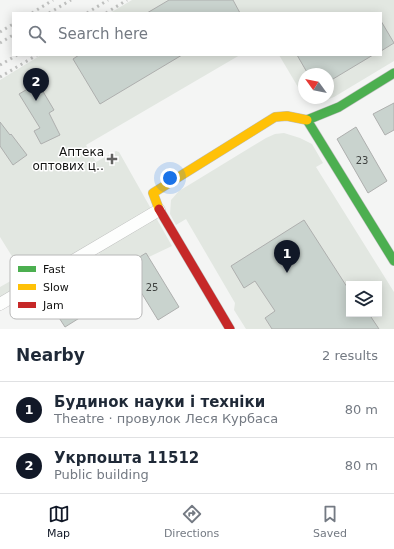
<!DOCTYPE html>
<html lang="en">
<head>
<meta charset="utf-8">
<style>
  :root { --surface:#fff; --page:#f6f6f7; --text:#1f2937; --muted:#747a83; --line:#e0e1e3; --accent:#111827 }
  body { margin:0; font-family:"DejaVu Sans",sans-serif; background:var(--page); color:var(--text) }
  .controls { position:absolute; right:12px; bottom:12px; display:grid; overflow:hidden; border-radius:0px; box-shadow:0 2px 10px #0003 }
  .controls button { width:36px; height:36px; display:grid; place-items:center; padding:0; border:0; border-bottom:1px solid var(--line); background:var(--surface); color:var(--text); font:20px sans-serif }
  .compass { position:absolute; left:298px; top:68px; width:36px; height:36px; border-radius:50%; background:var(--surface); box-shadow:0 2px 10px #0003; rotate:303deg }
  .you { position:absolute; left:170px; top:178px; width:14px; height:14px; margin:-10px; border:3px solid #fff; border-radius:50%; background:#1a73e8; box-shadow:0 0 0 6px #1a73e833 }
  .badge { display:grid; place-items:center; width:26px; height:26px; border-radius:50%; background:var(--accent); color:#fff; font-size:13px; font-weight:700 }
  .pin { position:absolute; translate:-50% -33px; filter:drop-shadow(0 1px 2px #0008) }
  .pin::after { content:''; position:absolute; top:21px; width:14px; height:12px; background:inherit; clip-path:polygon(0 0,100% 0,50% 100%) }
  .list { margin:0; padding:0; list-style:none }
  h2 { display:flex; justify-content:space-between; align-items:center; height:52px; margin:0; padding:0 16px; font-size:17px }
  h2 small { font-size:13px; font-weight:400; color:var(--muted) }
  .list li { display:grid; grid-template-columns:26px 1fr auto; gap:12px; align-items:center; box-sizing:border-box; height:56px; padding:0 16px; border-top:1px solid var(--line) }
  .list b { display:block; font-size:15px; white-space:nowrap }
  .list p { margin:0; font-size:13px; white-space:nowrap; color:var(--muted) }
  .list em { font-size:13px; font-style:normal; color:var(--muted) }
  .icon { flex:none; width:22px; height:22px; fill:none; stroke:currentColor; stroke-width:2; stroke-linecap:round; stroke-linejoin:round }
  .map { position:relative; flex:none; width:394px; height:329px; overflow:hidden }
  .search { position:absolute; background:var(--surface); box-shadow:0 2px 10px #0003; left:12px; right:12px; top:12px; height:44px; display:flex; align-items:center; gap:10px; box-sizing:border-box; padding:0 14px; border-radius:0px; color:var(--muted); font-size:15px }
  .sheet { height:164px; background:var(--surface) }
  nav { display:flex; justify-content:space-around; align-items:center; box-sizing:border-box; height:56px; border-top:1px solid var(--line); background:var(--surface); font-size:11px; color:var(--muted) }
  nav a { display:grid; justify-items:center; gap:2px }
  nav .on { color:var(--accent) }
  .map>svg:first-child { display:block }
  .built { fill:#e2e7e1; fill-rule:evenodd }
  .building { fill:#c9d3ce; stroke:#aeafae }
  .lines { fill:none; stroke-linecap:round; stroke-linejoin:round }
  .street-casing { stroke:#bcbdbc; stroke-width:13 }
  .fast-casing { stroke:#bcbdbc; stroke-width:10 }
  .slow-casing { stroke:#bcbdbc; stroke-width:10 }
  .jam-casing { stroke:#bcbdbc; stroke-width:10 }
  .street { stroke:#fdfefd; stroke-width:12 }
  .fast { stroke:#4caf50; stroke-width:9 }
  .slow { stroke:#ffc107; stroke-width:9 }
  .jam { stroke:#c62828; stroke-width:9 }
  .rail { stroke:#bebfbe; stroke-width:3; stroke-dasharray:2 4; stroke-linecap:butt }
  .poi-dot { fill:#626261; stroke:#fff; stroke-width:1.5 }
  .labels { text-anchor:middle; stroke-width:3; stroke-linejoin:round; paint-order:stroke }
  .number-label { font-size:10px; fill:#404341 }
  .poi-label { font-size:12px; fill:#131312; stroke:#fff; text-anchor:end }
  .key { fill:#fff; stroke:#b8b8b8; stroke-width:1 }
  .key-label { font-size:11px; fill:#131312 }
</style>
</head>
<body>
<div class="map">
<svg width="394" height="329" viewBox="0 0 394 329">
  <rect width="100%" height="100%" fill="#f4f5f4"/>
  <path class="built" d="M 132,0 L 394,0 L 394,61 L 334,97 L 324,101 L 314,100 L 310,98 L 328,98 L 328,74 L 304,74 L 304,94 L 298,87 L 279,55 L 381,55 L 381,13 L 110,13 Z
    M 41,55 L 240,55 L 86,145 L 96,162 L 116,151 L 119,152 L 172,246 L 111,275 L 97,249 L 0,303 L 0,287 L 23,274 L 0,237 L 0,80 Z
    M 284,133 L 300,138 L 312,144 L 323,163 L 316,167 L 394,292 L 394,329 L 246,329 L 234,310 L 235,303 L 186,219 L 176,225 L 170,214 L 171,200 L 179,191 L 266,138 L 275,134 ZM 349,284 L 379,284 L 379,314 L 349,314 Z"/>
  <path class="building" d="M 169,0 L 233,0 L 240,13 L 147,13 Z
    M 381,21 L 394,43 L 381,51 Z
    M 79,55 L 182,55 L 100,104 L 73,59 Z
    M 297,55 L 373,55 L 328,82 L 328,74 L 308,74 Z
    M 38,83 L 54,110 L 49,113 L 60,135 L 41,144 L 34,131 L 40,128 L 19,94 Z
    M 394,103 L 394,130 L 385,135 L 373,114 Z
    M 0,122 L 10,135 L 11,134 L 27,155 L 13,165 L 0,146 Z
    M 356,127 L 387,181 L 368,193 L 337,139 Z
    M 304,220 L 349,290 L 349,314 L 369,314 L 379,329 L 272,329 L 265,318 L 275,311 L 255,281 L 244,288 L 231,266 Z
    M 146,253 L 179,307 L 158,320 L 125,266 Z
    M 108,276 L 118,294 L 65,327 L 54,310 Z"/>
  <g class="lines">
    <defs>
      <path id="street" d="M 0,304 L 159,210"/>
      <path id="fast" d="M 307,120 L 394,261
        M 307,120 L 339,107 L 394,73"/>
      <path id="slow" d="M 159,209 L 153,193 L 275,117 L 287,116 L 307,120"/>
      <path id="jam" d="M 159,209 L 230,329"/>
    </defs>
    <use href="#street" class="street-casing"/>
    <use href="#fast" class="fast-casing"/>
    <use href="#slow" class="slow-casing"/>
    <use href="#jam" class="jam-casing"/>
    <use href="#street" class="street"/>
    <use href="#fast" class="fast"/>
    <use href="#slow" class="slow"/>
    <use href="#jam" class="jam"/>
    <path class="rail" d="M 32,13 L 53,0
      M 49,13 L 71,0
      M 87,13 L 108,0
      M 106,13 L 127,0
      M 0,32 L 13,24
      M 0,43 L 13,35
      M 0,65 L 17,55
      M 0,77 L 37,55"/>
  </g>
  <path class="poi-dot" d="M110 153h4v4h4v4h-4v4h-4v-4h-4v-4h4z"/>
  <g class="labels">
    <g class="number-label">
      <text x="362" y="164">23</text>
      <text x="152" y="291">25</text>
    </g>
    <g class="poi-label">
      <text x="104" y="156">Аптека<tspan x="104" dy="14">оптових ц‥</tspan></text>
    </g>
  </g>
  <rect x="10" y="255" width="132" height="64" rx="6" class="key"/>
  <rect x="18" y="266" width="18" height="6" fill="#4caf50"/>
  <rect x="18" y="284" width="18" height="6" fill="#ffc107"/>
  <rect x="18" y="302" width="18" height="6" fill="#c62828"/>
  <g class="key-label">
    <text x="43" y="273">Fast</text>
    <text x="43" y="291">Slow</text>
    <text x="43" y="309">Jam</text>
  </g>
</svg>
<div class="controls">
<button><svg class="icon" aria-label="layers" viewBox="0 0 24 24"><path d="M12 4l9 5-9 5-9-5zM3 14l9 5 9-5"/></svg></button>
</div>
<svg class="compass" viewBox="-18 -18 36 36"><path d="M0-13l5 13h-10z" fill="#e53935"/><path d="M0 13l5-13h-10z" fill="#747a83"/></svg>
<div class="you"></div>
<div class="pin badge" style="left:287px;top:273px">1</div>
<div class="pin badge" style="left:36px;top:101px">2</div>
<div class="search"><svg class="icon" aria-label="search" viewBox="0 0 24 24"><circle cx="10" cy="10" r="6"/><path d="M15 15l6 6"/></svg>Search here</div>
</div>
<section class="sheet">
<h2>Nearby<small>2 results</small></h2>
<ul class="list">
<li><span class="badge">1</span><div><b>Будинок науки і техніки</b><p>Theatre · провулок Леся Курбаса</p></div><em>80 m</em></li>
<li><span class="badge">2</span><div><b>Укрпошта 11512</b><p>Public building</p></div><em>80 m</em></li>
</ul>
</section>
<nav>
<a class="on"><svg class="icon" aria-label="map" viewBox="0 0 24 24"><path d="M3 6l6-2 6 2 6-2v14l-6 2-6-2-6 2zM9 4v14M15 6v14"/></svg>Map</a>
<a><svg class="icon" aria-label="directions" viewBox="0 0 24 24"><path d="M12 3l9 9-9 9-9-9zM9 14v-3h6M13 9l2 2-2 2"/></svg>Directions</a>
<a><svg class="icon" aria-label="saved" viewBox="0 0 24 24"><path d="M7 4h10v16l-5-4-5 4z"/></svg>Saved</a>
</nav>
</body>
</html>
